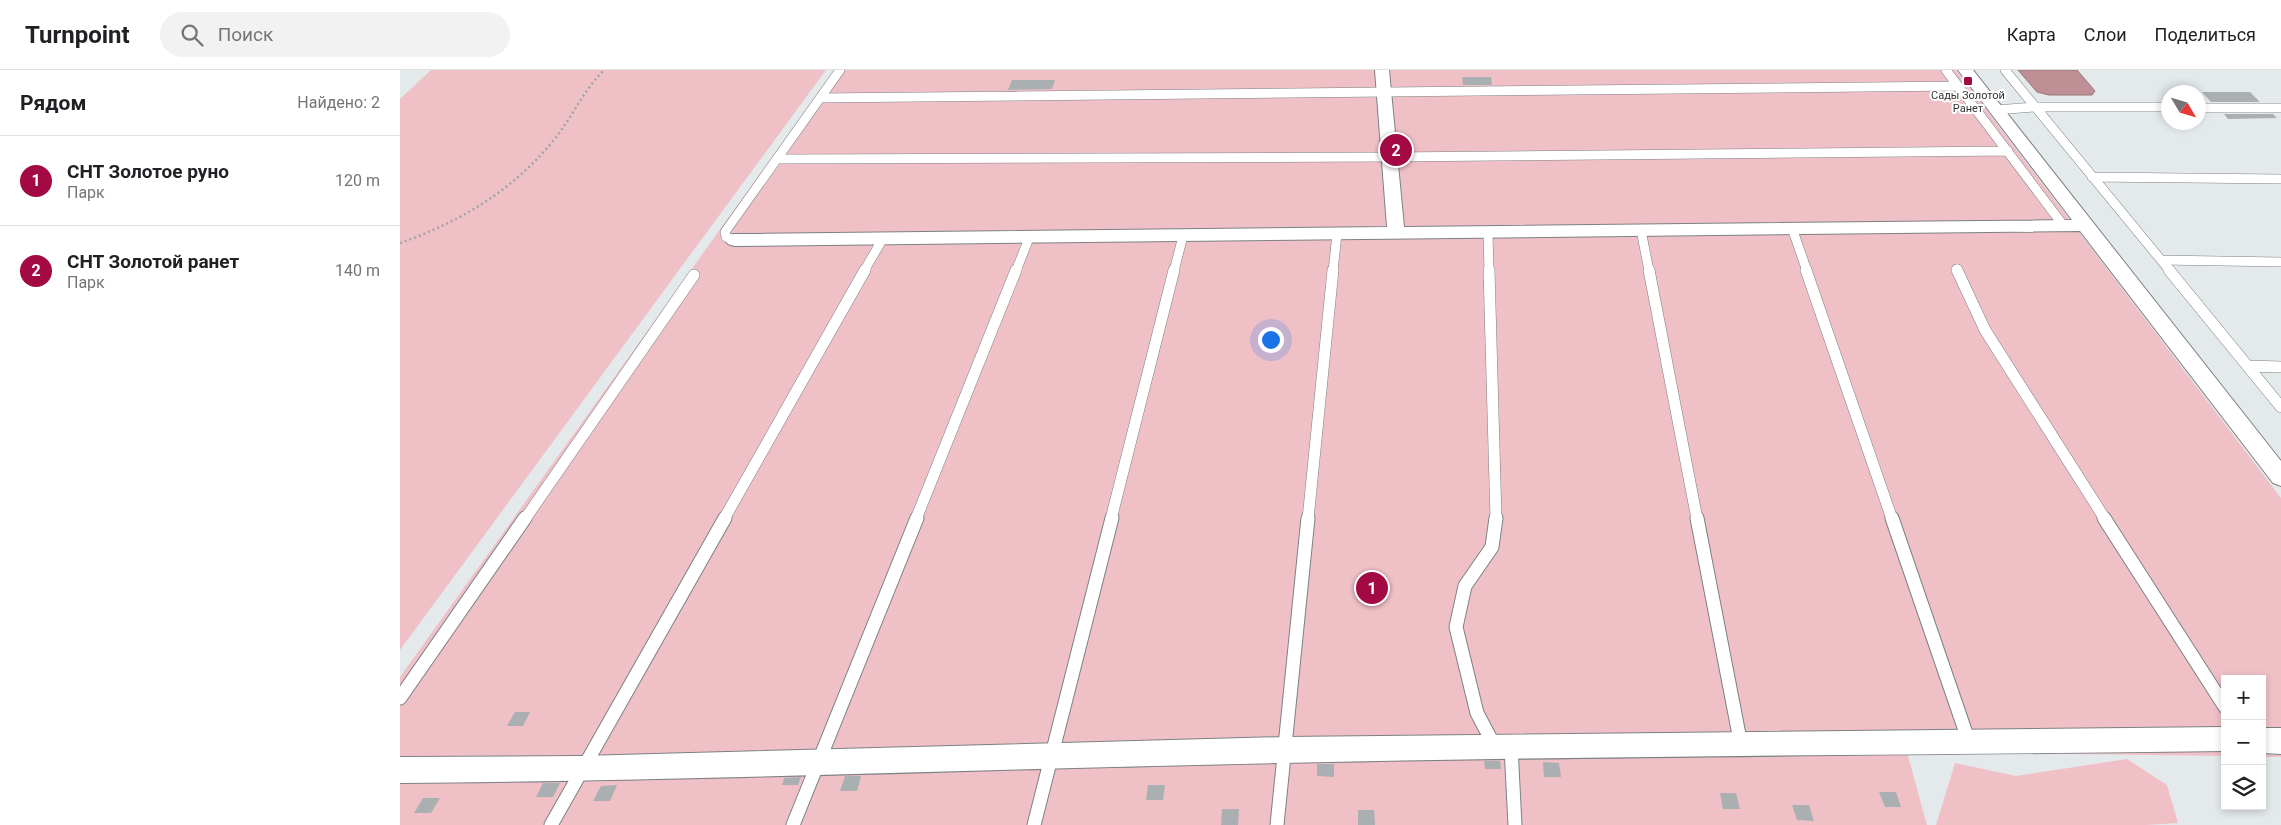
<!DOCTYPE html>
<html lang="ru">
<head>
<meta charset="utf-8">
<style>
  :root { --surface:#fff; --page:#f2f2f2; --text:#202124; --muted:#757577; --line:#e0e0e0; --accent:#a30943 }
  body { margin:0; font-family:Roboto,sans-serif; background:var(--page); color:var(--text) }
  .controls { position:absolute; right:15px; bottom:15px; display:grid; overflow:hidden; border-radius:0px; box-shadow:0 2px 8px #0003 }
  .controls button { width:45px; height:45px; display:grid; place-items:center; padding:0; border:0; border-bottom:1px solid var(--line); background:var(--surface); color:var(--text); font:25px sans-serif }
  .compass { position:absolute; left:1761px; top:15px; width:45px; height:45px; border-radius:50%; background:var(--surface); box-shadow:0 2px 8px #0003; rotate:128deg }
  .you { position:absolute; left:870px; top:269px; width:18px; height:18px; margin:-12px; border:4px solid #fff; border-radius:50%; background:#1a73e8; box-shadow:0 0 0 8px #1a73e833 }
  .badge { display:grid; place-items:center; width:32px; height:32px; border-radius:50%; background:var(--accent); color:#fff; font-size:16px; font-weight:700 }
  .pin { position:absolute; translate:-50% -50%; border:2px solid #fff; box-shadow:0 1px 5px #0006 }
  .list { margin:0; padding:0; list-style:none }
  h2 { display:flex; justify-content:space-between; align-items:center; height:65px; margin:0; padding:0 20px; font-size:21px }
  h2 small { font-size:16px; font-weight:400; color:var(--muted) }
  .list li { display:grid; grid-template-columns:32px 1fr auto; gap:15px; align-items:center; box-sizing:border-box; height:90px; padding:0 20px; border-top:1px solid var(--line) }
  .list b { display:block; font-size:19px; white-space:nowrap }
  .list p { margin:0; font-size:16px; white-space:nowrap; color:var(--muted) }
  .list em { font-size:16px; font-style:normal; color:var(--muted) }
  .icon { flex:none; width:28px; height:28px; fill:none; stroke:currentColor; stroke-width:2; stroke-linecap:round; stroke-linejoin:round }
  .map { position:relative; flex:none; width:1881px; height:755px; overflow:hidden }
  header { display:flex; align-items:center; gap:30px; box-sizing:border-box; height:70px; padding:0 25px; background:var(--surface); border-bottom:1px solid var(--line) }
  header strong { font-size:24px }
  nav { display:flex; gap:28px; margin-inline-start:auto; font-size:18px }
  .search { width:350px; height:45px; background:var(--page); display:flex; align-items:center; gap:12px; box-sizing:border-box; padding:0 18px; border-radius:28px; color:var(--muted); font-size:19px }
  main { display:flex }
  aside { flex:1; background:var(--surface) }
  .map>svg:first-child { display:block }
  .green { fill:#f0c0c7 }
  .water { fill:#be9096; stroke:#947479 }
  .building { fill:#aaafb1 }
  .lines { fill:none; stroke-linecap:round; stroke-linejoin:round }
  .lane-far2-casing { stroke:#7c8183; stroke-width:10 }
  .lane-far1-casing { stroke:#7c8183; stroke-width:12 }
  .lane-casing { stroke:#7c8183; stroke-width:15 }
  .street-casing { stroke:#7c8183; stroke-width:2 }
  .path { stroke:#9fa4a6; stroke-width:2.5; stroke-dasharray:2 3; stroke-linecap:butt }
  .lane-far2 { stroke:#fff; stroke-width:9 }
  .lane-far1 { stroke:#fff; stroke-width:11 }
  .lane { stroke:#fff; stroke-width:13 }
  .street { fill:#fff; fill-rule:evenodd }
  .poi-dot { fill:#a30943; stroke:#fff; stroke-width:2 }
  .labels { text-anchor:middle; stroke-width:4; stroke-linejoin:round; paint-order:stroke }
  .far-poi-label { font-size:11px; fill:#323435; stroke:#fff }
</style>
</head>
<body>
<header>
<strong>Turnpoint</strong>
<div class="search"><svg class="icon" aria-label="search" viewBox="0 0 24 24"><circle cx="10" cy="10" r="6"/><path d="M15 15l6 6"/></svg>Поиск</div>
<nav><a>Карта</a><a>Слои</a><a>Поделиться</a></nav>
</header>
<main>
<aside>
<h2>Рядом<small>Найдено: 2</small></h2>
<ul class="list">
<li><span class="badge">1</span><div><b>СНТ Золотое руно</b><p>Парк</p></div><em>120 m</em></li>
<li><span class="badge">2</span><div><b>СНТ Золотой ранет</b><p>Парк</p></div><em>140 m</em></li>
</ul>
</aside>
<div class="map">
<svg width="1881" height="755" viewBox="0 0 1881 755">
  <rect width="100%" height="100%" fill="#e4eaec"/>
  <path class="green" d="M 31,0 L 426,0 L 0,580 L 0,29 Z
    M 434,0 L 1556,0 L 1881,428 L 1881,687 L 1862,687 L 1862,609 L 1825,609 L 1825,686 L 1507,682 L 1527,755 L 0,755 L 0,607 Z
    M 1727,689 L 1767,715 L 1778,753 L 1746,755 L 1536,755 L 1555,693 L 1616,706 Z"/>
  <path class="water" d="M 1618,0 L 1677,0 L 1695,21 L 1692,25 L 1649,25 L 1637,22 Z"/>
  <path class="building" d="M 1062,7 L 1091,7 L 1092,15 L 1063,15 Z
    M 612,10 L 655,10 L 652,19 L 608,20 Z
    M 1802,22 L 1850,22 L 1860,32 L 1811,32 Z
    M 1824,44 L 1873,44 L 1877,48 L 1828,49 Z
    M 115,642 L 130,642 L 123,656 L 107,656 Z
    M 1084,691 L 1100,691 L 1101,699 L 1085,699 Z
    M 1143,692 L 1159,693 L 1161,707 L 1144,707 Z
    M 917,694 L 934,694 L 934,707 L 917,706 Z
    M 445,706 L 461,706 L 457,721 L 440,721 Z
    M 401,707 L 398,715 L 382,715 L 384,708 Z
    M 143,713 L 160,713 L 153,727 L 136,727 Z
    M 217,715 L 210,731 L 193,731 L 201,716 Z
    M 748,715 L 765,715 L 763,730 L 746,730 Z
    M 1479,722 L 1496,722 L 1501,737 L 1485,737 Z
    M 1320,723 L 1336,723 L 1340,739 L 1323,739 Z
    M 23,728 L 40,728 L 31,743 L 14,743 Z
    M 1392,735 L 1409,735 L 1414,751 L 1397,750 Z
    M 822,739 L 839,739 L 838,755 L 821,755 Z
    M 958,740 L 974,740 L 975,755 L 958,755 Z"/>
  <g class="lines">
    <defs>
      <path id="lane-far2" d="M 1546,0 L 1663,155
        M 1605,0 L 1770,201
        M 420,28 L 1558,16
        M 1798,38 L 1881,38
        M 1596,40 L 1634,37 L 1768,37
        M 378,89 L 989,87 L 1608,81
        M 1692,107 L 1881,109
        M 1392,158 L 1407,201
        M 1241,160 L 1249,201
        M 1088,162 L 1089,201
        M 334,170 L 326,167 L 325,162 L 440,0
        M 1761,190 L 1881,192
        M 1557,199 L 1558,201
        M 464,201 L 482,170
        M 616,201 L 629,168
        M 774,201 L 783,166
        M 933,201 L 937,164"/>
      <path id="lane-far1" d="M 1089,200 L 1096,449
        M 1249,200 L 1297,449
        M 1406,200 L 1492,449
        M 1557,200 L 1585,260 L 1705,449
        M 1769,200 L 1881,337
        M 1848,296 L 1881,297
        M 125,449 L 294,205
        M 324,449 L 465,200
        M 516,449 L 616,200
        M 711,449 L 774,200
        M 908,449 L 933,200"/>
      <path id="lane" d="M 1297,448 L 1341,675
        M 1492,448 L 1569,672
        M 1704,448 L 1825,637
        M 0,628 L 125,448
        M 1095,677 L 1077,643 L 1056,557 L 1065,516 L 1092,477 L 1096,448
        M 1111,677 L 1115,755
        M 151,755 L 325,448
        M 393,755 L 517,448
        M 634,755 L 712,448
        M 877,755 L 908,448"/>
      <path id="street" d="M 975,0 L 989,0 L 1004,157 L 1672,150 L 1558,0 L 1573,0 L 1881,391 L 1881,416 L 1873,413 L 1680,161 L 334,176 L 328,174 L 325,170 L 328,166 L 334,164 L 987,157 Z
        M 1825,657 L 1825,681 C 1510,685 1195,686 880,693 C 587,699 293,711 0,713 L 0,687 L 181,686 L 885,667 Z
        M 1862,658 L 1881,658 L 1881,684 L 1862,683 Z"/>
    </defs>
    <use href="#lane-far2" class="lane-far2-casing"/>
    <use href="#lane-far1" class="lane-far1-casing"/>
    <use href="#lane" class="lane-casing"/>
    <use href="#street" class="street-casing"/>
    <path class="path" d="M 0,173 C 60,152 112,121 153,71 C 172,48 182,22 204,0"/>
    <use href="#lane-far2" class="lane-far2"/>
    <use href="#lane-far1" class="lane-far1"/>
    <use href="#lane" class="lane"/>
    <use href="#street" class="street"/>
  </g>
  <rect class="poi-dot" x="1563" y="6" width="10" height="10" rx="2.5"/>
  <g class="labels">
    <g class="far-poi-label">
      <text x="1568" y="29">Сады Золотой<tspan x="1568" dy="13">Ранет</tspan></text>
    </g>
  </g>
</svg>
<div class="controls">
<button>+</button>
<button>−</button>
<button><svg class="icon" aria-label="layers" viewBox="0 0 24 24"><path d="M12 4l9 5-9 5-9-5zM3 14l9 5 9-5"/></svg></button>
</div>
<svg class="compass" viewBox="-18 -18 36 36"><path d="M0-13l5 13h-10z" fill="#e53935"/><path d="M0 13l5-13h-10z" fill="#757577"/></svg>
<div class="you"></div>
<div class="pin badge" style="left:972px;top:518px">1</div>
<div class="pin badge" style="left:996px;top:80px">2</div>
</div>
</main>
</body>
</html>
